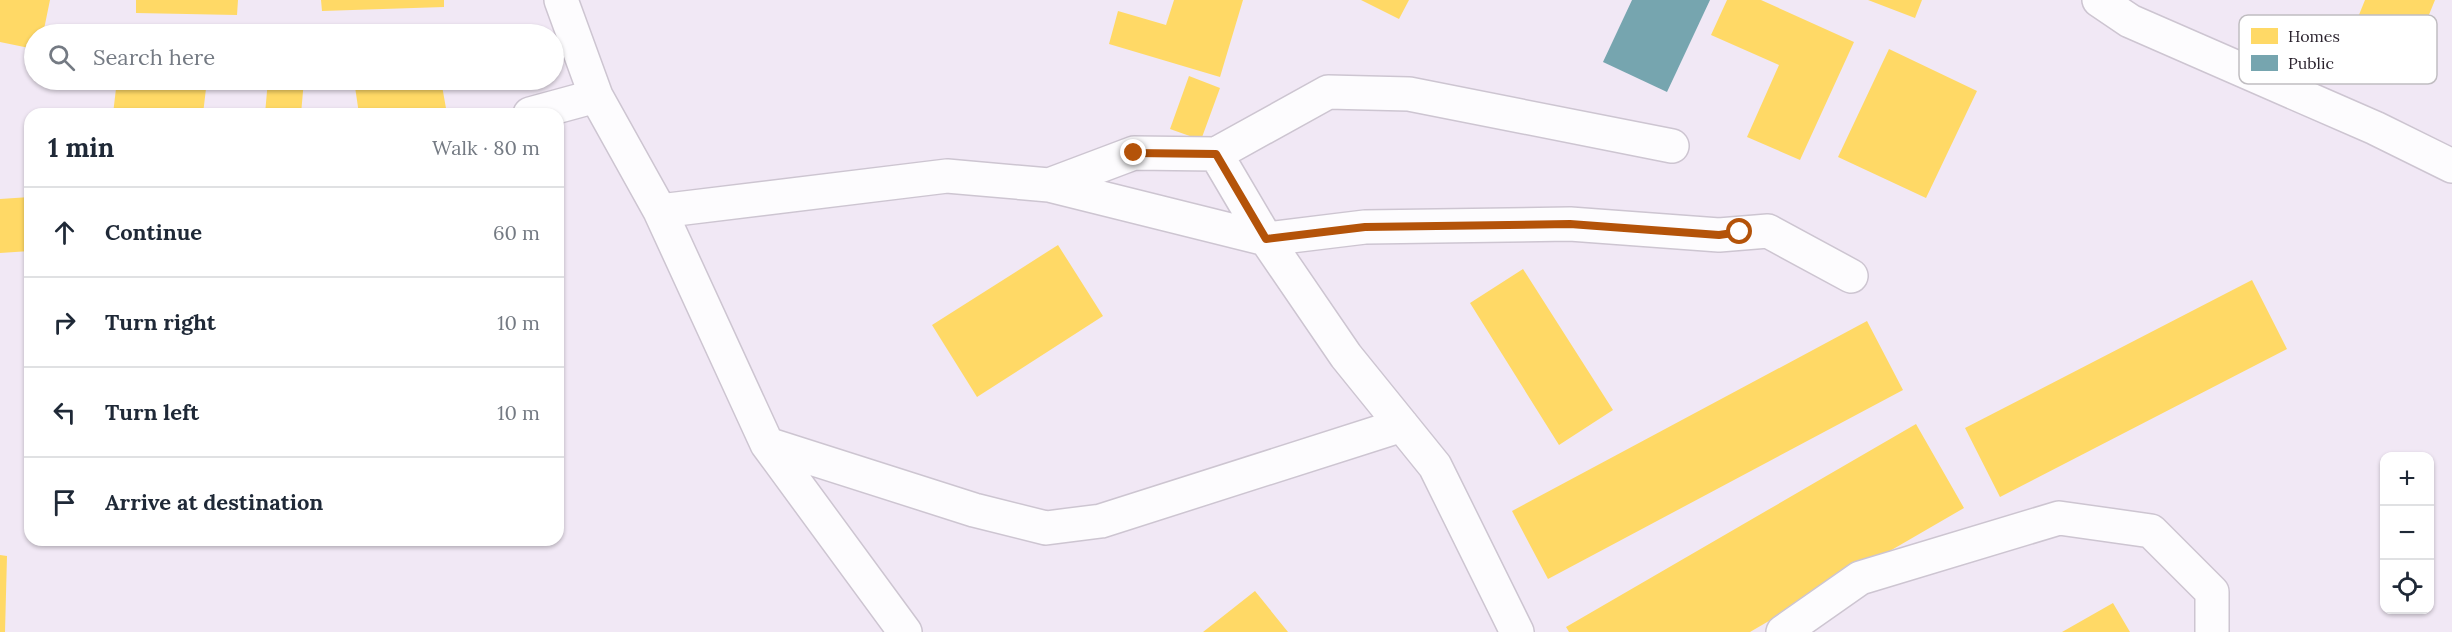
<!DOCTYPE html>
<html lang="en">
<head>
<meta charset="utf-8">
<style>
  :root { --surface:#fff; --page:#f2f2f3; --text:#1f2937; --muted:#747a83; --line:#e0e1e3 }
  body { margin:0; font-family:Lora,serif; background:var(--page); color:var(--text) }
  .controls { position:absolute; right:18px; bottom:18px; display:grid; overflow:hidden; border-radius:12px; box-shadow:0 2px 4px #0004 }
  .controls button { width:54px; height:54px; display:grid; place-items:center; padding:0; border:0; border-bottom:2px solid var(--line); background:var(--surface); color:var(--text); font:30px sans-serif }
  .stop { position:absolute; width:18px; height:18px; margin:-14px; border:4px solid #b45309; border-radius:50%; background:#fff }
  .stop.end { background:#b45309; border-color:#fff; box-shadow:0 2px 6px #0008 }
  .list { margin:0; padding:0; list-style:none }
  h2 { display:flex; justify-content:space-between; align-items:center; height:78px; margin:0; padding:0 24px; font-size:26px }
  h2 small { font-size:20px; font-weight:400; color:var(--muted) }
  .list li { display:grid; grid-template-columns:39px 1fr auto; gap:18px; align-items:center; box-sizing:border-box; height:90px; padding:0 24px; border-top:2px solid var(--line) }
  .list b { display:block; font-size:22px; white-space:nowrap }
  .list em { font-size:20px; font-style:normal; color:var(--muted) }
  .icon { flex:none; width:33px; height:33px; fill:none; stroke:currentColor; stroke-width:2; stroke-linecap:round; stroke-linejoin:round }
  .map { position:relative; flex:none; width:2452px; height:632px; overflow:hidden }
  .search { position:absolute; background:var(--surface); box-shadow:0 2px 4px #0004; left:24px; top:24px; width:540px; height:66px; display:flex; align-items:center; gap:15px; box-sizing:border-box; padding:0 21px; border-radius:33px; color:var(--muted); font-size:22px }
  .panel { position:absolute; background:var(--surface); box-shadow:0 2px 4px #0004; left:24px; top:108px; width:540px; height:438px; border-radius:18px }
  .map>svg:first-child { display:block }
  .homes { fill:#ffd966 }
  .public { fill:#76a5af }
  .lines { fill:none; stroke-linecap:round; stroke-linejoin:round }
  .street-casing { stroke:#cdc5d1; stroke-width:36 }
  .street { stroke:#fdfcfe; stroke-width:33 }
  .route { stroke:#b45309; stroke-width:8 }
  .key { fill:#fff; stroke:#c0bdc1; stroke-width:1.5 }
  .key-label { font-size:16px; fill:#2c242f }
</style>
</head>
<body>
<div class="map">
<svg width="2452" height="632" viewBox="0 0 2452 632">
  <rect width="100%" height="100%" fill="#f1e8f5"/>
  <path class="homes" d="M 0,0 L 50,0 L 43,34 L 34,34 L 34,49 L 0,42 Z
    M 136,0 L 238,0 L 237,15 L 136,13 Z
    M 321,0 L 444,0 L 444,7 L 322,11 Z
    M 1174,0 L 1243,0 L 1220,77 L 1109,44 L 1118,11 L 1166,25 Z
    M 1361,0 L 1409,0 L 1399,19 Z
    M 1727,0 L 1761,0 L 1854,42 L 1800,160 L 1747,137 L 1779,65 L 1711,35 Z
    M 1868,0 L 1922,0 L 1915,18 Z
    M 2365,0 L 2435,0 L 2406,71 L 2346,47 Z
    M 123,24 L 202,33 L 202,34 L 122,34 Z
    M 433,28 L 434,34 L 403,34 L 403,33 Z
    M 1889,49 L 1977,91 L 1926,198 L 1838,157 Z
    M 1189,76 L 1220,88 L 1201,140 L 1170,129 Z
    M 117,80 L 207,80 L 203,114 L 113,114 Z
    M 268,80 L 304,80 L 301,114 L 265,114 Z
    M 354,80 L 441,80 L 447,114 L 359,114 Z
    M 30,197 L 30,251 L 0,253 L 0,199 Z
    M 1058,245 L 1103,316 L 977,397 L 932,325 Z
    M 1523,269 L 1613,410 L 1559,445 L 1470,303 Z
    M 2252,280 L 2287,349 L 2000,497 L 1965,428 Z
    M 1867,321 L 1903,390 L 1548,579 L 1512,511 Z
    M 1916,424 L 1964,508 L 1750,632 L 1569,632 L 1566,627 Z
    M 0,555 L 7,556 L 5,632 L 0,632 Z
    M 1255,591 L 1288,632 L 1203,632 Z
    M 2113,603 L 2130,632 L 2062,632 Z"/>
  <path class="public" d="M 1632,0 L 1710,0 L 1667,92 L 1603,62 Z"/>
  <g class="lines">
    <defs>
      <path id="street" d="M 561,0 L 596,96 L 660,211 L 767,444 L 905,632
        M 2099,0 L 2130,21 L 2375,128 L 2452,166
        M 530,114 L 596,96
        M 1216,154 L 1266,239 L 1365,227 L 1570,224 L 1719,235 L 1768,231 L 1851,276
        M 1049,185 L 1134,153 L 1216,154 L 1328,92 L 1409,94 L 1672,146
        M 660,211 L 947,176 L 1049,185 L 1266,239 L 1346,356 L 1435,466 L 1517,632
        M 767,444 L 974,510 L 1046,528 L 1101,521 L 1402,425
        M 1783,632 L 1860,578 L 2059,518 L 2151,531 L 2212,592 L 2212,632"/>
    </defs>
    <use href="#street" class="street-casing"/>
    <use href="#street" class="street"/>
  </g>
  <g class="lines">
    <path class="route" d="M 1134,153 L 1216,154 L 1266,239 L 1365,227 L 1570,224 L 1719,235 L 1740,232"/>
  </g>
  <rect x="2239" y="15" width="198" height="69" rx="9" class="key"/>
  <rect x="2251" y="28" width="27" height="16" fill="#ffd966"/>
  <rect x="2251" y="55" width="27" height="16" fill="#76a5af"/>
  <g class="key-label">
    <text x="2288" y="42">Homes</text>
    <text x="2288" y="69">Public</text>
  </g>
</svg>
<div class="controls">
<button>+</button>
<button>−</button>
<button><svg class="icon" aria-label="locate" viewBox="0 0 24 24"><circle cx="12" cy="12" r="6"/><path d="M12 2v4M12 18v4M2 12h4M18 12h4"/></svg></button>
</div>
<div class="stop" style="left:1740px;top:232px"></div>
<div class="stop end" style="left:1134px;top:153px"></div>
<div class="search"><svg class="icon" aria-label="search" viewBox="0 0 24 24"><circle cx="10" cy="10" r="6"/><path d="M15 15l6 6"/></svg>Search here</div>
<section class="panel">
<h2>1 min<small>Walk · 80 m</small></h2>
<ul class="list">
<li><svg class="icon" aria-label="ahead" viewBox="0 0 24 24"><path d="M12 20V5M6 11l6-6 6 6"/></svg><div><b>Continue</b></div><em>60 m</em></li>
<li><svg class="icon" aria-label="right" viewBox="0 0 24 24"><path d="M7 20v-9h11M14 6l5 5-5 5"/></svg><div><b>Turn right</b></div><em>10 m</em></li>
<li><svg class="icon" aria-label="left" viewBox="0 0 24 24"><path d="M17 20v-9H6M10 6l-5 5 5 5"/></svg><div><b>Turn left</b></div><em>10 m</em></li>
<li><svg class="icon" aria-label="arrive" viewBox="0 0 24 24"><path d="M6 21V4h12l-3 4 3 4H6"/></svg><div><b>Arrive at destination</b></div></li>
</ul>
</section>
</div>
</body>
</html>
